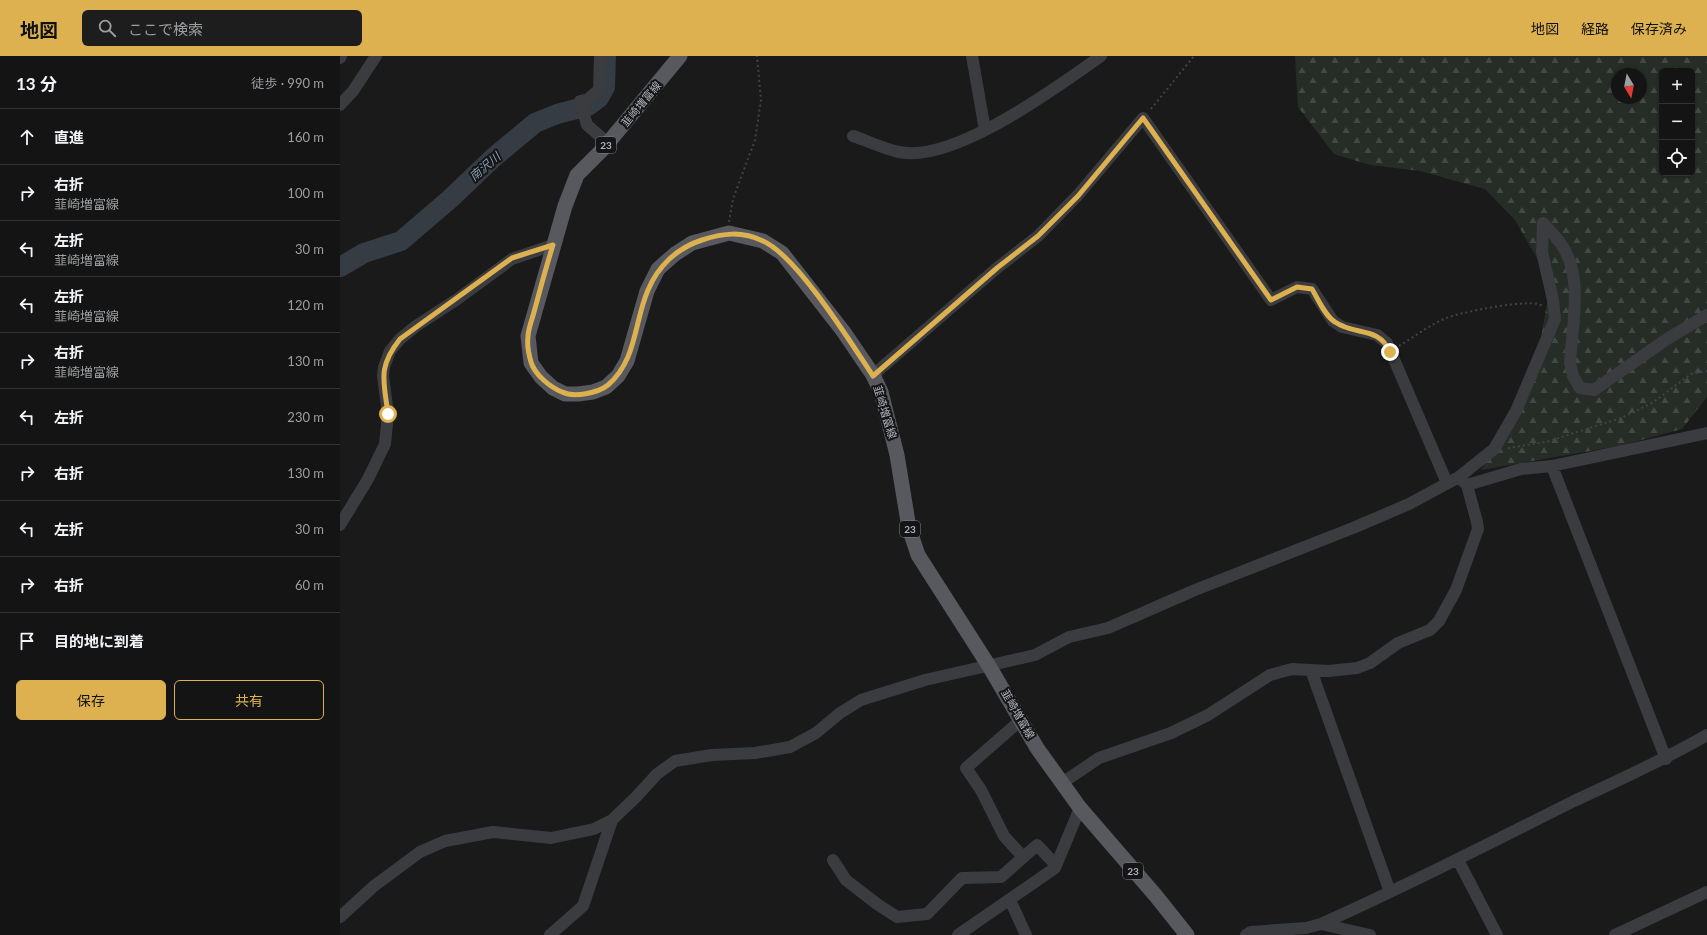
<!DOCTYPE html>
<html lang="ja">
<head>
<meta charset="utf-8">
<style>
  :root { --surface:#141414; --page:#1d1d1d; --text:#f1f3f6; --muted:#9d9ea0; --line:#333334; --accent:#ddb150 }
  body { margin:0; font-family:Lato,"Noto Sans JP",sans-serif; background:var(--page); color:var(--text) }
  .controls { position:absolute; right:12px; top:12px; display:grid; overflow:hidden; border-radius:6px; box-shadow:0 1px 3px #0004 }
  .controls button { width:36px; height:36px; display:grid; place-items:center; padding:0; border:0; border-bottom:1px solid var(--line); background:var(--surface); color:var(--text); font:20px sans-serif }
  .compass { position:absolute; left:1271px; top:12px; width:36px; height:36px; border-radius:50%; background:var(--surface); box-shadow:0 1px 3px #0004; rotate:170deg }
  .stop { position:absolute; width:12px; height:12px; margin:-9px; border:3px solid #ddb150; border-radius:50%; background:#fff }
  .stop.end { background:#ddb150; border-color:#fff; box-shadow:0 1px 4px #0008 }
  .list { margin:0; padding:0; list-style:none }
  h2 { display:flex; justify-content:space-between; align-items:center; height:52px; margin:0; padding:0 16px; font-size:17px }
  h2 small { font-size:13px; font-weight:400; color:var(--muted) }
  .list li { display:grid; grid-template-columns:26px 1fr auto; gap:12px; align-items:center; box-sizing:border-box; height:56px; padding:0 16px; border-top:1px solid var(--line) }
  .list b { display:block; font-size:15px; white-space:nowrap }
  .list p { margin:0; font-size:13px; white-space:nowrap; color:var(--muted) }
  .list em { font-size:13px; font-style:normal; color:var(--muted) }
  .actions { display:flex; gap:8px; padding:12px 16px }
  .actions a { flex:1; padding:9px 0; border:1px solid var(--accent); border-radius:6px; text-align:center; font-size:14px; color:var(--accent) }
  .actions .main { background:var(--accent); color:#111 }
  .icon { flex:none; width:22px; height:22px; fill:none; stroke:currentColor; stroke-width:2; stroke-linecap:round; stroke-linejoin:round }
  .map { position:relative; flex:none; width:1367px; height:879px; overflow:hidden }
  header { display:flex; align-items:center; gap:24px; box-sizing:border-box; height:56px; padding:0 20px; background:var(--accent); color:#111 }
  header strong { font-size:19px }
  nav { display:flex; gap:22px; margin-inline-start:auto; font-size:14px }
  .search { width:280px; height:36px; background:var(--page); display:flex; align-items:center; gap:10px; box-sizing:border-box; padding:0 14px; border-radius:6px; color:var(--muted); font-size:15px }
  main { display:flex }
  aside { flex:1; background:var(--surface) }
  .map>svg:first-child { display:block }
  .forest { fill:url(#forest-firs); fill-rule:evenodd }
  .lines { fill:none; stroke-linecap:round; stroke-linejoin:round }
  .river { stroke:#353c43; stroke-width:20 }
  .path { stroke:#414347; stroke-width:2; stroke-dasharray:2 3; stroke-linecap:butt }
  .minor { stroke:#3b3c40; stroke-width:12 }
  .major { stroke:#57595f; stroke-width:15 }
  .route { stroke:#ddb150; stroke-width:5 }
  .labels { text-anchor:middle; stroke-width:4; stroke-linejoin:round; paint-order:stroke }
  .shield { fill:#151517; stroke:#808288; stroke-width:1 }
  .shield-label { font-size:10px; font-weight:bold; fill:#aeb1b9 }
  .street-label { font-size:11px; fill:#aeb1b9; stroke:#151517 }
  .water-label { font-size:12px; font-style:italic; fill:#899db0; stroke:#151517 }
</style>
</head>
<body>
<header>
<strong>地図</strong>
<div class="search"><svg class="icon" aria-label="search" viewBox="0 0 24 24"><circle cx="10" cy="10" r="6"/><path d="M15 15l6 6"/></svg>ここで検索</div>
<nav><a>地図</a><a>経路</a><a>保存済み</a></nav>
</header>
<main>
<aside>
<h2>13 分<small>徒歩 · 990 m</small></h2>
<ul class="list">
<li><svg class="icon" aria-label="ahead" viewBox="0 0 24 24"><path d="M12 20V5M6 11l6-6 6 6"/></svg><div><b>直進</b></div><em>160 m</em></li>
<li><svg class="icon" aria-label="right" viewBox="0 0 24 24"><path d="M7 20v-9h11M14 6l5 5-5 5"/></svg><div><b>右折</b><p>韮崎増富線</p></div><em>100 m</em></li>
<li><svg class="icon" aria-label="left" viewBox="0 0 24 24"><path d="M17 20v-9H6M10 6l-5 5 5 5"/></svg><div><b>左折</b><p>韮崎増富線</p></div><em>30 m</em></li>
<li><svg class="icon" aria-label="left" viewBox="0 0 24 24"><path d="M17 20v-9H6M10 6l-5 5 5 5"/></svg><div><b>左折</b><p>韮崎増富線</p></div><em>120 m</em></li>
<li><svg class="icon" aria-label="right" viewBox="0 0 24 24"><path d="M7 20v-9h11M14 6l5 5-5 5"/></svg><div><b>右折</b><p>韮崎増富線</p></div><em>130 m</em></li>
<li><svg class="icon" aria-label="left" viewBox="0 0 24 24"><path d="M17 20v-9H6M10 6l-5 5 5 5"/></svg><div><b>左折</b></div><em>230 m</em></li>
<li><svg class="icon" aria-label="right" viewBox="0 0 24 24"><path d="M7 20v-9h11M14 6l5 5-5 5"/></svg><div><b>右折</b></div><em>130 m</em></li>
<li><svg class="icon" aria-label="left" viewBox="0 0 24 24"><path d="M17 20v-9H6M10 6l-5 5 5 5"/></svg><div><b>左折</b></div><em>30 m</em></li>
<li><svg class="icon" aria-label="right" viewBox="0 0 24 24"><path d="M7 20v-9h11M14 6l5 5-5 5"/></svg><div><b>右折</b></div><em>60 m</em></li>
<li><svg class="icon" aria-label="arrive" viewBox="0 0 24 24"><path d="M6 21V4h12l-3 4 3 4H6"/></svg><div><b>目的地に到着</b></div></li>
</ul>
<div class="actions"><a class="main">保存</a><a>共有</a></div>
</aside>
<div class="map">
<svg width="1367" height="879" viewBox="0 0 1367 879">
  <defs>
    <pattern id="forest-firs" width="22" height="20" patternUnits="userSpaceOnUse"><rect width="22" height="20" fill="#262d27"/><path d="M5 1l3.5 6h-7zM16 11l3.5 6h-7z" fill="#434944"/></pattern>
  </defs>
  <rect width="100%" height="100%" fill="#1a1a1b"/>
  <path class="forest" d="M 955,0 L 1367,0 L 1367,341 L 1342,373 L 1279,390 L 1141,414 L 1192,332 L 1208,242 L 1201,209 L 1175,164 L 1145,133 L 1080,115 L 1030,109 L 994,98 L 958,51 ZM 1322,15 L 1352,15 L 1352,117 L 1322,117 ZM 1277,18 L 1301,18 L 1301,42 L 1277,42 Z"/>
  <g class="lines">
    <path class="river" d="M 0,211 L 24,197 L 61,185 L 110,143 L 153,102 L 195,67 L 217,58 L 248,50 L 259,42 L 265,31 L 266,0"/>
    <path class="path" d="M 811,53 L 854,0
      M 389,166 L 393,143 L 415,84 L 421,44 L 417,0
      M 1059,290 C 1074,281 1088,270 1104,263 C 1116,257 1194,241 1202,250
      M 1168,392 L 1206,386 L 1281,362 L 1312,347 L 1351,318 L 1367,315"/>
    <path class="minor" d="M 260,0 L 259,34 L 248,43 L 240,45 L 247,69 L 268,87
      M 632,0 L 645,74
      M 0,2 L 1,0
      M 0,49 L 13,35 L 36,0
      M 513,80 C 528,85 544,93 559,96 C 613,108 717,31 761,0
      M 533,319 L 657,212 L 698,180 L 738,139 L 803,62 L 931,244 L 957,231 L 972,233 L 993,265 L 1002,271 L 1037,279 L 1047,287 L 1107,427
      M 1212,410 L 1367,377
      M 1119,421 L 1154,393 L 1176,355 L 1215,263 L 1213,244 L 1202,196 L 1203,167 C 1209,174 1216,180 1221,188 C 1244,220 1232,270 1230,307 L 1233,320 L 1240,332 L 1254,334 L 1327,283 L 1367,259
      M 0,469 L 28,423 L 45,388 L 48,358 L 43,320 L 44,311 L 50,295 L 60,283 L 76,270 L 116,244 L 172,203 L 213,189
      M 971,614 L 1050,836
      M 681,664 L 626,712 L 641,734 L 664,780 L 683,801
      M 722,727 L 759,702 L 831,677 L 868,659 L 930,619 L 952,613 L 989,615 L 1017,612 L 1030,607 L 1058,587 L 1090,574 L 1099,565 L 1116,534 L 1138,473 L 1137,466 L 1127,429
      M 493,804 L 506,824 L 537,848 L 557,861 L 587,858 L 622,822 L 661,821 L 697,789 L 716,809
      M 1118,804 L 1157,879
      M 670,844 L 686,879
      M 0,861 L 34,830 L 80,796 L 105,785 L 153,776 L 211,782 L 254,773 L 272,764 L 296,741 L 317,718 L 335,705 L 372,699 L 415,697 L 450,691 L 476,677 L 500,657 L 521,644 L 585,624 L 695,599 L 729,581 L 768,572 L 855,534 L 1013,472 L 1069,448 L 1119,421 L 1127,429 L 1181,413 L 1212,410 L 1326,703
      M 981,868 L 1030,879
      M 210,879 L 243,850 L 272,764
      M 618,879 L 715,812 L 740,752
      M 906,879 L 911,876 L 966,872 L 981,868 C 1067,830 1150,787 1234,745 C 1279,724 1324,704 1367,679
      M 1275,879 L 1367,836"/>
    <path class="major" d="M 340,0 L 263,93 L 237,119 L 225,150 L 188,280 L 191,307 L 201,321 L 213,332 L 225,338 L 238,338 L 253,336 L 266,331 L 278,320 L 287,305 L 307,235 L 318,213 L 335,198 L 352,187 L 389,177 L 423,185 L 442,197 L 503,275 L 533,319 L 541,336 L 557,399 L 569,472 L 578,499 L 649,610 L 697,692 L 740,752 L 816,840 L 847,879"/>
  </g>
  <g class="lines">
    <path class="route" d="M 48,358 C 44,325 37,312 60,283 L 172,202 L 213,189 C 206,211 200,234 194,256 C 192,264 188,273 188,281 C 187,288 189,299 191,306 C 195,319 210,331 222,336 C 234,342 258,337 268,329 C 297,304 294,266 308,234 C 318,210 337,192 362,184 C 383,177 402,175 423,185 C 457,200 511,287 533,320 L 657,212 L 698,180 L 738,140 L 803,62 L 931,244 L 957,231 L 972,233 C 978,243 985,260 995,266 C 1015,280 1039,270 1050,296"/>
  </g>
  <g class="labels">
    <g class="shield">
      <rect x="256" y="81" width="20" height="16" rx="3"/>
      <rect x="560" y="465" width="20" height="16" rx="3"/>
      <rect x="783" y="807" width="20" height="16" rx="3"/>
    </g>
    <g class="shield-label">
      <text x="266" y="93">23</text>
      <text x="570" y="477">23</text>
      <text x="793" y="819">23</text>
    </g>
    <g class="street-label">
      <text transform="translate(301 48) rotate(-50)" y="4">韮崎増富線</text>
      <text transform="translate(545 356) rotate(73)" y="4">韮崎増富線</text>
      <text transform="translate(678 658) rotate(60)" y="4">韮崎増富線</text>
    </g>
    <g class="water-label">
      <text transform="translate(145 111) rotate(-41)" y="4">南沢川</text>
    </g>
  </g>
</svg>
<div class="controls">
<button>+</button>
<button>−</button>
<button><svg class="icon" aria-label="locate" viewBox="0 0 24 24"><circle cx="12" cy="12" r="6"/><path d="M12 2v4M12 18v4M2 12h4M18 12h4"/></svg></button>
</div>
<svg class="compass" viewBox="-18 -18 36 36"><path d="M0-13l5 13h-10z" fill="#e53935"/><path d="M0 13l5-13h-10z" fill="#9d9ea0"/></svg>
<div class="stop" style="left:48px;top:358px"></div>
<div class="stop end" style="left:1050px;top:296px"></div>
</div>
</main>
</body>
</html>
